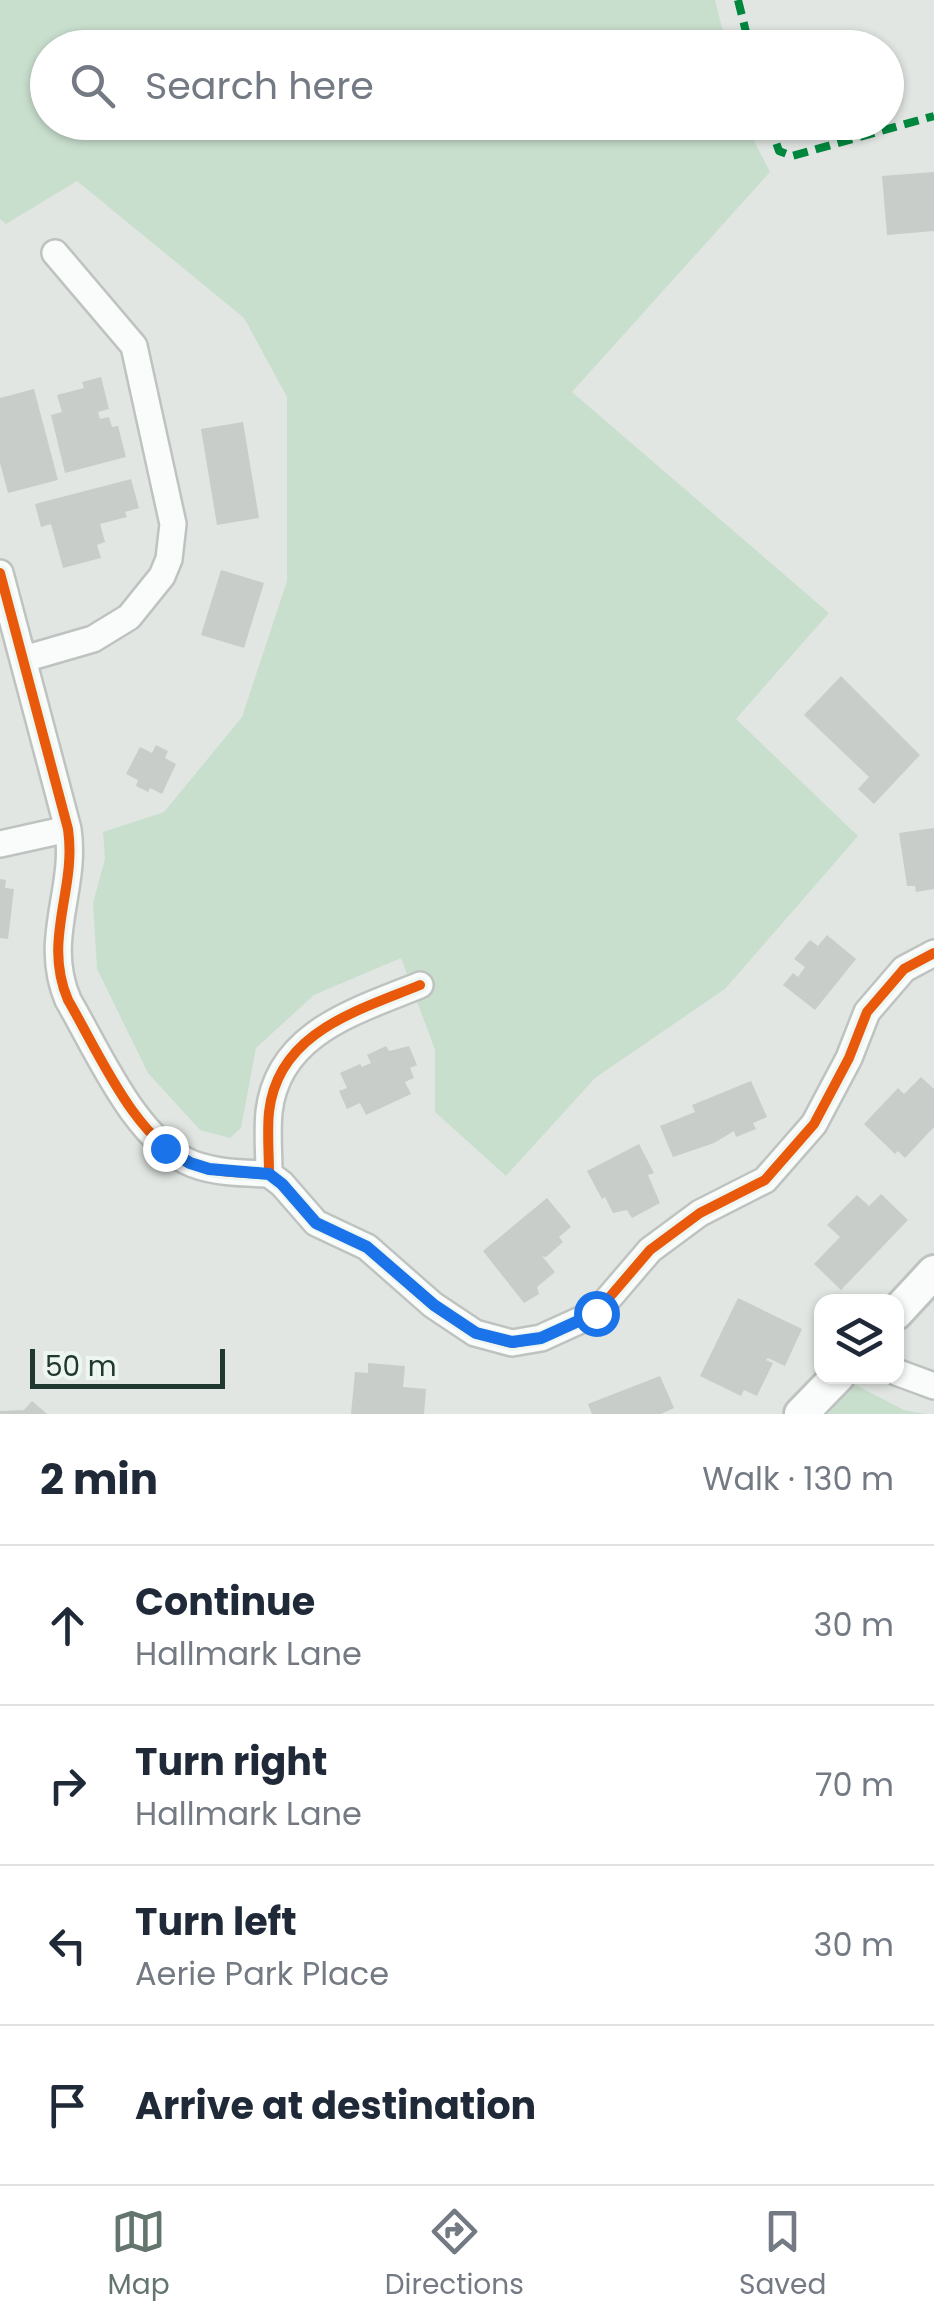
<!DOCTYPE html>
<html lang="en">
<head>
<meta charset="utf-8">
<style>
  :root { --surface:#fff; --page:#f6f6f7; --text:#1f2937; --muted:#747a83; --line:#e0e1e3; --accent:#64756e }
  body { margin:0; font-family:Poppins,sans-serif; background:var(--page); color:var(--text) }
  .controls { position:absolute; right:30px; bottom:30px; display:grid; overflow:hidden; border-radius:20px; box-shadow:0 2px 8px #0004 }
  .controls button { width:90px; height:90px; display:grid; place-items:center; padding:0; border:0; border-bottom:2px solid var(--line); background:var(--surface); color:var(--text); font:50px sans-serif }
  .scale { position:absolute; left:30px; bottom:25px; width:195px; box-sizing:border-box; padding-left:10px; border:5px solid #20382f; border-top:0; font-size:28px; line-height:35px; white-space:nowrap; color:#20382f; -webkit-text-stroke:8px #eef6f1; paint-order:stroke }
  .stop { position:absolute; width:30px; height:30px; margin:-22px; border:8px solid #1a73e8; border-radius:50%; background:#fff }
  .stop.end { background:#1a73e8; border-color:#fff; box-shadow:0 2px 10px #0008 }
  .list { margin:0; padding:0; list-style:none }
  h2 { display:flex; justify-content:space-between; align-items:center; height:130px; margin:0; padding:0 40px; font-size:42px }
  h2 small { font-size:32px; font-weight:400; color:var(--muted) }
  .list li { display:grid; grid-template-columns:65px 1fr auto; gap:30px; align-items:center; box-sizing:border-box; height:160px; padding:0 40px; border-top:2px solid var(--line) }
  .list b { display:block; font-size:38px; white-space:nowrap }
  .list p { margin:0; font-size:32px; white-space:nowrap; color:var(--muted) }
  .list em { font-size:32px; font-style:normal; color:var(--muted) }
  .icon { flex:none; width:55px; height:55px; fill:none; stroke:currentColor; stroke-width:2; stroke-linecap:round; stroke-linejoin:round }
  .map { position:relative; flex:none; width:934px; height:1414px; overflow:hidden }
  .search { position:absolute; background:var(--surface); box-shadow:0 2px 8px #0004; left:30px; right:30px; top:30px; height:110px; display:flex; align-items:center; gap:25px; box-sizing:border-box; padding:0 35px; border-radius:55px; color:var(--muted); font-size:38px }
  .sheet { height:770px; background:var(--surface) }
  nav { display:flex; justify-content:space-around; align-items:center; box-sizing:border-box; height:140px; border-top:2px solid var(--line); background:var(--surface); font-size:28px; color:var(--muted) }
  nav a { display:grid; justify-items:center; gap:5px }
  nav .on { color:var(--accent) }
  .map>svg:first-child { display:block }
  .green { fill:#c9dfce }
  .building { fill:#c8cdca }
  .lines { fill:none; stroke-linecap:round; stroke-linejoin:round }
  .minor-casing { stroke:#bec3c0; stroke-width:30 }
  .tertiary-casing { stroke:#bec3c0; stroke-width:38 }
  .minor { stroke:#fafbfb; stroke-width:25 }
  .tertiary { stroke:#fafbfb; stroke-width:32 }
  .quiet { stroke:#00873e; stroke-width:8; stroke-dasharray:15 8; stroke-linecap:butt }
  .cycleway-casing { stroke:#eef6f1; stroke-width:16 }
  .cycleway { stroke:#e8590c; stroke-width:10 }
  .route { stroke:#1a73e8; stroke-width:12 }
</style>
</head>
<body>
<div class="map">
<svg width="934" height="1414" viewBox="0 0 934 1414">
  <rect width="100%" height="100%" fill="#e1e6e3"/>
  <path class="green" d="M 0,0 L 715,0 L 727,47 L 48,48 L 48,122 L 745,123 L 770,172 L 572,392 L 829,613 L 736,719 L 858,836 L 725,989 L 595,1078 L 506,1176 L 435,1112 L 435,1050 L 401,958 L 314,995 L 256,1048 L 241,1128 L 230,1138 L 200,1130 L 148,1073 L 97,969 L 93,903 L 105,859 L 103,832 L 164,812 L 242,717 L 287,581 L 287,397 L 244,318 L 77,181 L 6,224 L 0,219 Z
    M 856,1385 L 904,1410 L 925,1414 L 828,1414 Z"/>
  <path class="building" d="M 934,172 L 934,231 L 887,235 L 882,176 Z
    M 101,377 L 109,409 L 98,412 L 100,419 L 109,417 L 112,427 L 118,426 L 126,457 L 65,473 L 51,415 L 62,412 L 57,395 L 84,388 L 82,382 Z
    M 34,389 L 58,480 L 8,493 L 0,463 L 0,398 Z
    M 243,422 L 259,518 L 217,525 L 201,429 Z
    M 131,479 L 139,508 L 125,512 L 127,517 L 100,524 L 105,542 L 97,545 L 101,558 L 63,568 L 51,524 L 41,527 L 35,504 Z
    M 221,570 L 264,583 L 244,648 L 201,635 Z
    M 841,676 L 920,755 L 874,804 L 858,789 L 869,777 L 804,715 Z
    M 156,745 L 168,751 L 165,758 L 176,764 L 162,794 L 150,788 L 148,792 L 136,786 L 138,780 L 126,774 L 140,747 L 152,753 Z
    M 934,828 L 934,889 L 916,892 L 915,886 L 907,886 L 899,833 Z
    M 0,879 L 6,880 L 5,888 L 14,889 L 8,939 L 0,938 Z
    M 827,935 L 856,959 L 815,1010 L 783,985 L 793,973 L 798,977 L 805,967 L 794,959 L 810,940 L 818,946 Z
    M 386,1046 L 389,1051 L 409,1046 L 417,1065 L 410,1068 L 414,1078 L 405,1082 L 411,1094 L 366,1115 L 360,1103 L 347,1109 L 339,1091 L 347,1088 L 340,1073 L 360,1064 L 362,1067 L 371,1063 L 367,1055 Z
    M 921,1077 L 934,1089 L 934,1127 L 905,1158 L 898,1151 L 895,1154 L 864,1124 L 898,1088 L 904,1094 Z
    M 751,1081 L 767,1117 L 753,1123 L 756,1129 L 736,1137 L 734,1131 L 714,1143 L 673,1157 L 660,1126 L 695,1112 L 692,1105 Z
    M 639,1144 L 654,1173 L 648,1175 L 660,1203 L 632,1218 L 627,1210 L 613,1213 L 605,1197 L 602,1199 L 587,1171 Z
    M 881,1194 L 908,1220 L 841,1290 L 814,1264 L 840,1237 L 827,1225 L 857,1195 L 869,1206 Z
    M 547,1198 L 571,1227 L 559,1237 L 563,1242 L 546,1257 L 542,1256 L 555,1272 L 537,1287 L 539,1294 L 524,1303 L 483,1251 Z
    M 738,1298 L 802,1329 L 785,1366 L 768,1358 L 766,1360 L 773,1363 L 757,1396 L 744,1390 L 741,1396 L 700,1376 Z
    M 368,1363 L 405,1366 L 403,1387 L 426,1389 L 424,1414 L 351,1414 L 355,1372 L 368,1373 Z
    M 660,1376 L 674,1408 L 661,1414 L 592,1414 L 588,1404 Z
    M 32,1401 L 47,1414 L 0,1414 L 0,1411 L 24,1410 Z"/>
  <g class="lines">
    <defs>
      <path id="minor" d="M 0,573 L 68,829 C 77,890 42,939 68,1000 C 98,1051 136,1142 193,1164 C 217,1173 243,1173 269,1174
        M 24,659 L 93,639 L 129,617 L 162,576 L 169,559 L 173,524 L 134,346 L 55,253
        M 0,844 L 68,829
        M 420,985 C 357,1011 278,1032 269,1112 C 267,1132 269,1154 269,1174 L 282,1184 L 316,1223 L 367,1247 L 433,1305 L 475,1333 L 512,1343 L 541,1338 L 596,1313 L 650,1250 L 700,1213 L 765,1180 L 814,1124 L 849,1058 L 867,1012 L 904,969 L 934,953
        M 896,1372 L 934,1386"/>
      <path id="tertiary" d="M 896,1313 L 934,1272
        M 801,1414 L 838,1376"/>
    </defs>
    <use href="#minor" class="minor-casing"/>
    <use href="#tertiary" class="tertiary-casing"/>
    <use href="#minor" class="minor"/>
    <use href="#tertiary" class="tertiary"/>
    <path class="quiet" d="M 738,0 L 750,48
      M 769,122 L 779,151 L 792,156 L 934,116"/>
    <defs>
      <path id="cycleway" d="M 0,573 L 68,829 C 77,890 42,939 68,1000 C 98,1051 136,1142 193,1164 C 217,1173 243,1173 269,1174
        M 420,985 C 357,1011 278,1032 269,1112 C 267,1132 269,1154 269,1174 L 282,1184 L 316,1223 L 367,1247 L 433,1305 L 475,1333 L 512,1343 L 541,1338 L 596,1313 L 650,1250 L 700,1213 L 765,1180 L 814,1124 L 849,1058 L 867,1012 L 904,969 L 934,953"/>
    </defs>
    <use href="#cycleway" class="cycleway-casing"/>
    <use href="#cycleway" class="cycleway"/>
  </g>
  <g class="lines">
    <path class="route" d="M 165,1148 L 190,1163 L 209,1169 L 269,1174 L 282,1184 L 316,1223 L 367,1247 L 434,1305 L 476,1333 L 512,1342 L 541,1338 L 596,1313"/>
  </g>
</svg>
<div class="controls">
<button><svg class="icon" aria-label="layers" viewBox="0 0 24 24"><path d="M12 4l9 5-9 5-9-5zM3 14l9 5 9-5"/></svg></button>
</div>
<div class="scale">50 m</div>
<div class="stop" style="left:596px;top:1313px"></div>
<div class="stop end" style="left:165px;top:1148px"></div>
<div class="search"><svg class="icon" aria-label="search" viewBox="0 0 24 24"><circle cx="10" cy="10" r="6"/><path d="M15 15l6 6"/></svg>Search here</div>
</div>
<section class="sheet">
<h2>2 min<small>Walk · 130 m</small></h2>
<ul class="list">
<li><svg class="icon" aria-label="ahead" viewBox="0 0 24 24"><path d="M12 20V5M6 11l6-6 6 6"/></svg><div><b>Continue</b><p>Hallmark Lane</p></div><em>30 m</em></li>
<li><svg class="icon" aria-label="right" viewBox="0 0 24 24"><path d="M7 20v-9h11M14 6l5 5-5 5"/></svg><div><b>Turn right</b><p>Hallmark Lane</p></div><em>70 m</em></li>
<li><svg class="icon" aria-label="left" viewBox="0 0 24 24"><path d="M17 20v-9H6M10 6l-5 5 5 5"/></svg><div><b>Turn left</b><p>Aerie Park Place</p></div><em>30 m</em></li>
<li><svg class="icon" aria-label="arrive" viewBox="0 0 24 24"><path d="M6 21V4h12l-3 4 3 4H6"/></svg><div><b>Arrive at destination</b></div></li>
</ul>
</section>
<nav>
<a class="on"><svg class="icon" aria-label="map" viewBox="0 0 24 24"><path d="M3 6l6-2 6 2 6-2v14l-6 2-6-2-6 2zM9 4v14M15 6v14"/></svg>Map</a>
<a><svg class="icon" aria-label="directions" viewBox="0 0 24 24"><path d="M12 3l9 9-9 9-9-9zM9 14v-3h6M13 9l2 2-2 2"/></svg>Directions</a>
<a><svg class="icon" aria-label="saved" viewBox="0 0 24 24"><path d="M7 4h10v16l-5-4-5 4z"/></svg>Saved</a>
</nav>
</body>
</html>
